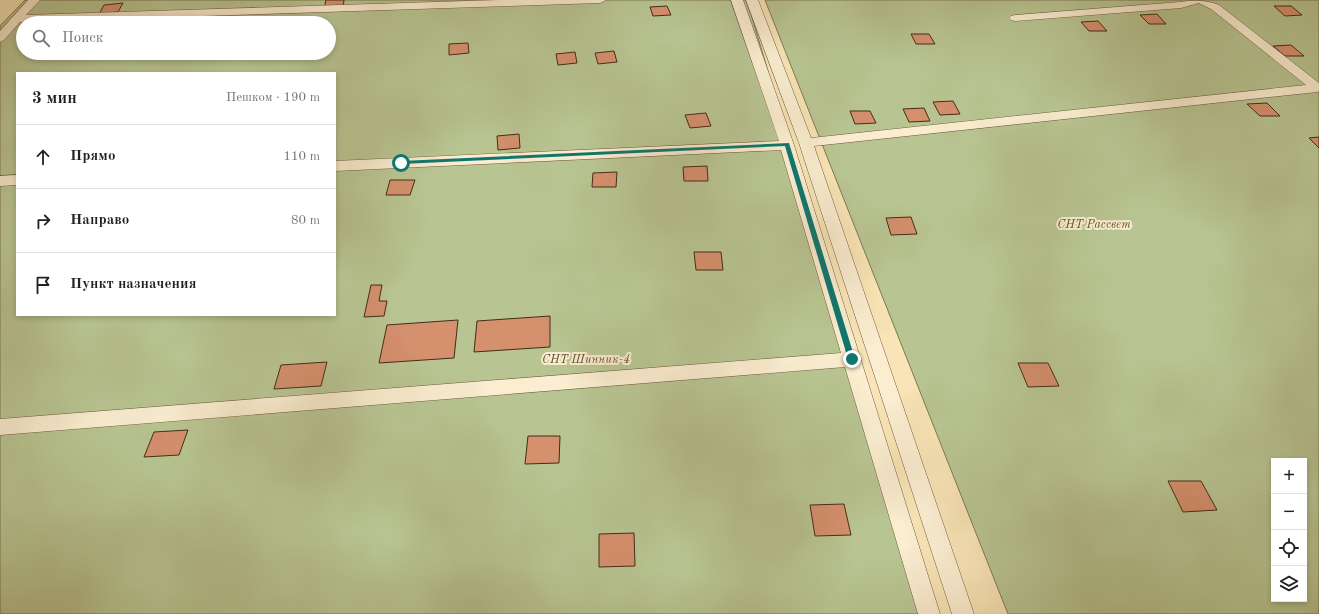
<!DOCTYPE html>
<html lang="ru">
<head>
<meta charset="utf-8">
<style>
  :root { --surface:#fff; --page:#f2f2f2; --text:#222; --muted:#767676; --line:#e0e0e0 }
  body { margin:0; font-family:"Old Standard TT",serif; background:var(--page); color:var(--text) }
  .controls { position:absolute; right:12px; bottom:12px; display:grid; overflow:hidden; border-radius:0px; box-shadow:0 2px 6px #0003 }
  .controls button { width:36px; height:36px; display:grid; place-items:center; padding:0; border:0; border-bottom:1px solid var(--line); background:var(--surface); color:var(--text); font:20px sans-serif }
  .stop { position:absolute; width:12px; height:12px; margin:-9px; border:3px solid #0f766e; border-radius:50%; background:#fff }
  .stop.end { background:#0f766e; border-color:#fff; box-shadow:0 1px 4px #0008 }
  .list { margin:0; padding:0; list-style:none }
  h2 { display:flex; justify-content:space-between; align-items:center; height:52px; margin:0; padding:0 16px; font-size:17px }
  h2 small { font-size:13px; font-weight:400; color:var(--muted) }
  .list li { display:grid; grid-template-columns:26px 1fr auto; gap:12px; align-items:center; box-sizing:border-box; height:64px; padding:0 16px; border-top:1px solid var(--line) }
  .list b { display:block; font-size:15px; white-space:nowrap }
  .list em { font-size:13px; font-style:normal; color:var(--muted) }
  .icon { flex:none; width:22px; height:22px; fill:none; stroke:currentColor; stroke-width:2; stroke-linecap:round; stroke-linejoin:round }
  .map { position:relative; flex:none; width:1319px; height:614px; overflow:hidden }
  .search { position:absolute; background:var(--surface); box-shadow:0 2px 6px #0003; left:16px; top:16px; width:320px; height:44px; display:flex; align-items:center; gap:10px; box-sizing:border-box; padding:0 14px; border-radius:22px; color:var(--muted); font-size:15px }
  .panel { position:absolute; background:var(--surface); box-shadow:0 2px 6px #0003; left:16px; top:72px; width:320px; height:244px; border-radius:0px }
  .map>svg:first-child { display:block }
  .green { fill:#b8c592; stroke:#7e7854; fill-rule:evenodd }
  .building { fill:#d5906e; stroke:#432c17 }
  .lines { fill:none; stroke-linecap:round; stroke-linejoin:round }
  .lane-casing { stroke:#705a3f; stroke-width:1 }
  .lane { fill:#faedd0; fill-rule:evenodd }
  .route { fill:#0f766e }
  .labels { text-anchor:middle; stroke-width:4; stroke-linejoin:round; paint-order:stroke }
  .park-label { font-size:12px; font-style:italic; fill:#605236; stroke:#faedd0 }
</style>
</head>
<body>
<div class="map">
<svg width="1319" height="614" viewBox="0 0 1319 614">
  <rect width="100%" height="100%" fill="#f8e4b6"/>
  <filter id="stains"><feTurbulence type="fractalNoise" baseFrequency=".005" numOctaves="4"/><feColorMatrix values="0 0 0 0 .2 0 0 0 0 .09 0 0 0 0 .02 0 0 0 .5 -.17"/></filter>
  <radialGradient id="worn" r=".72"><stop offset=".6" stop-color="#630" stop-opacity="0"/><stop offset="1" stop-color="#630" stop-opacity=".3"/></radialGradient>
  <path class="green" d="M 25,0 L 747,0 L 928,614 L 0,614 L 0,26 ZM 23,23 L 329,23 L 329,53 L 23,53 ZM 17,73 L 335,73 L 335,315 L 17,315 Z
    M 765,0 L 1319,0 L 1319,614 L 1008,614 ZM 1274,461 L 1304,461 L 1304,599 L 1274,599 Z"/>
  <path class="building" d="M 326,0 L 344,0 L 343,8 L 324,9 Z
    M 123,3 L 118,12 L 99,14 L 104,5 Z
    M 667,6 L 671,15 L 653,16 L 650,7 Z
    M 1274,6 L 1291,6 L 1302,15 L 1285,16 Z
    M 1157,14 L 1166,24 L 1149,24 L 1140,15 Z
    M 1098,21 L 1107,31 L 1089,31 L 1081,22 Z
    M 911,34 L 929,34 L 935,44 L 916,44 Z
    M 468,43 L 469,53 L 449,55 L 449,44 Z
    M 1291,45 L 1304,56 L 1285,56 L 1273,46 Z
    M 614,51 L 617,62 L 598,64 L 595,53 Z
    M 575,52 L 577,63 L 558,65 L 556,54 Z
    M 953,101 L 960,114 L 940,115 L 933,102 Z
    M 1267,103 L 1280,116 L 1260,116 L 1247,104 Z
    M 924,108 L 930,121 L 909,122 L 903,109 Z
    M 850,111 L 870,111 L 876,123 L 855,124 Z
    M 706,113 L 711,126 L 690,128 L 685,115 Z
    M 519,134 L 520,148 L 498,150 L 497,136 Z
    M 1319,137 L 1319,148 L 1309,138 Z
    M 707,166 L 708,181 L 684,181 L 683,167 Z
    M 617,172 L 616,187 L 592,187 L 593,173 Z
    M 390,180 L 415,180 L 410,195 L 386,195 Z
    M 911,217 L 917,234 L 891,235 L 886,218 Z
    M 694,252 L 721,252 L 723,270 L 696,270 Z
    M 371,285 L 382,285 L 379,301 L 387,301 L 384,316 L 364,317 Z
    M 550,316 L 550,347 L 474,352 L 477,321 Z
    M 458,320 L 454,358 L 379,363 L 387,325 Z
    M 327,362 L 321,386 L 274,389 L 281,365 Z
    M 1018,363 L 1048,363 L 1059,386 L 1028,387 Z
    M 188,430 L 179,455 L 144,457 L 154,432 Z
    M 528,436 L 560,436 L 559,463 L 525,464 Z
    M 1168,481 L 1201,481 L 1217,510 L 1183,512 Z
    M 844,504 L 851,535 L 815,536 L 810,505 Z
    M 634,533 L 635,566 L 599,567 L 599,534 Z"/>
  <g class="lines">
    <defs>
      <path id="lane" d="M 28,0 L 40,0 L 26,15 L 498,0 L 606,0 L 600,3 L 20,22 L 4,40 L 0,42 L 0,31 Z
        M 731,0 L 743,0 L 794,145 L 940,614 L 918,614 L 845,367 L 0,435 L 0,419 L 841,353 L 781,150 L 335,171 L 335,161 L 779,141 Z
        M 746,0 L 758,0 L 811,138 L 1306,85 L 1211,9 L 1199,3 L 1181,8 L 1015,21 L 1011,20 L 1009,18 L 1011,16 L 1015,15 L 1180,2 C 1193,0 1207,0 1219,5 L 1319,83 L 1319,91 L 1317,92 L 814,146 L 974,614 L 952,614 L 799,143 Z
        M 17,175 L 17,185 L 0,186 L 0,176 Z"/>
    </defs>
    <use href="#lane" class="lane-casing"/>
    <use href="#lane" class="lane"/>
  </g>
  <path class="route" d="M 789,143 L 855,359 L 852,362 L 848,359 L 785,146 L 401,164 L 398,163 L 401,161 Z"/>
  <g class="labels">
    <g class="park-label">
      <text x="1094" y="228">СНТ Рассвет</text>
      <text x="586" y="363">СНТ Шинник-4</text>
    </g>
  </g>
  <rect width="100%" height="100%" filter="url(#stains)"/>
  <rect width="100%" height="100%" fill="url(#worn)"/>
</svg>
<div class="controls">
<button>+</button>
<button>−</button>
<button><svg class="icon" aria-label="locate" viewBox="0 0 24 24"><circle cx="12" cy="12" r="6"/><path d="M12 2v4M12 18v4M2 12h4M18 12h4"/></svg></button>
<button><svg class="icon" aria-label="layers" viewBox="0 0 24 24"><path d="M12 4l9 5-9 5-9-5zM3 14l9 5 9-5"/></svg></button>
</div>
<div class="stop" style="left:401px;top:163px"></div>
<div class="stop end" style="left:852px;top:359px"></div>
<div class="search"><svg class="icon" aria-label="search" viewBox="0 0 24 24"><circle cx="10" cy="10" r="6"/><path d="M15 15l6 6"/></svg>Поиск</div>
<section class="panel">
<h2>3 мин<small>Пешком · 190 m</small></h2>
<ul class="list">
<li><svg class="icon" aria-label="ahead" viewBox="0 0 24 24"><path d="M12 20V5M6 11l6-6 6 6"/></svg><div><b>Прямо</b></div><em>110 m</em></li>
<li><svg class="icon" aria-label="right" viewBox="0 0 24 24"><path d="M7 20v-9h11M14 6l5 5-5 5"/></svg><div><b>Направо</b></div><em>80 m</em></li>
<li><svg class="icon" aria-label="arrive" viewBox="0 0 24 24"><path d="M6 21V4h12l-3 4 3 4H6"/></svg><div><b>Пункт назначения</b></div></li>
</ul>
</section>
</div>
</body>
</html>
